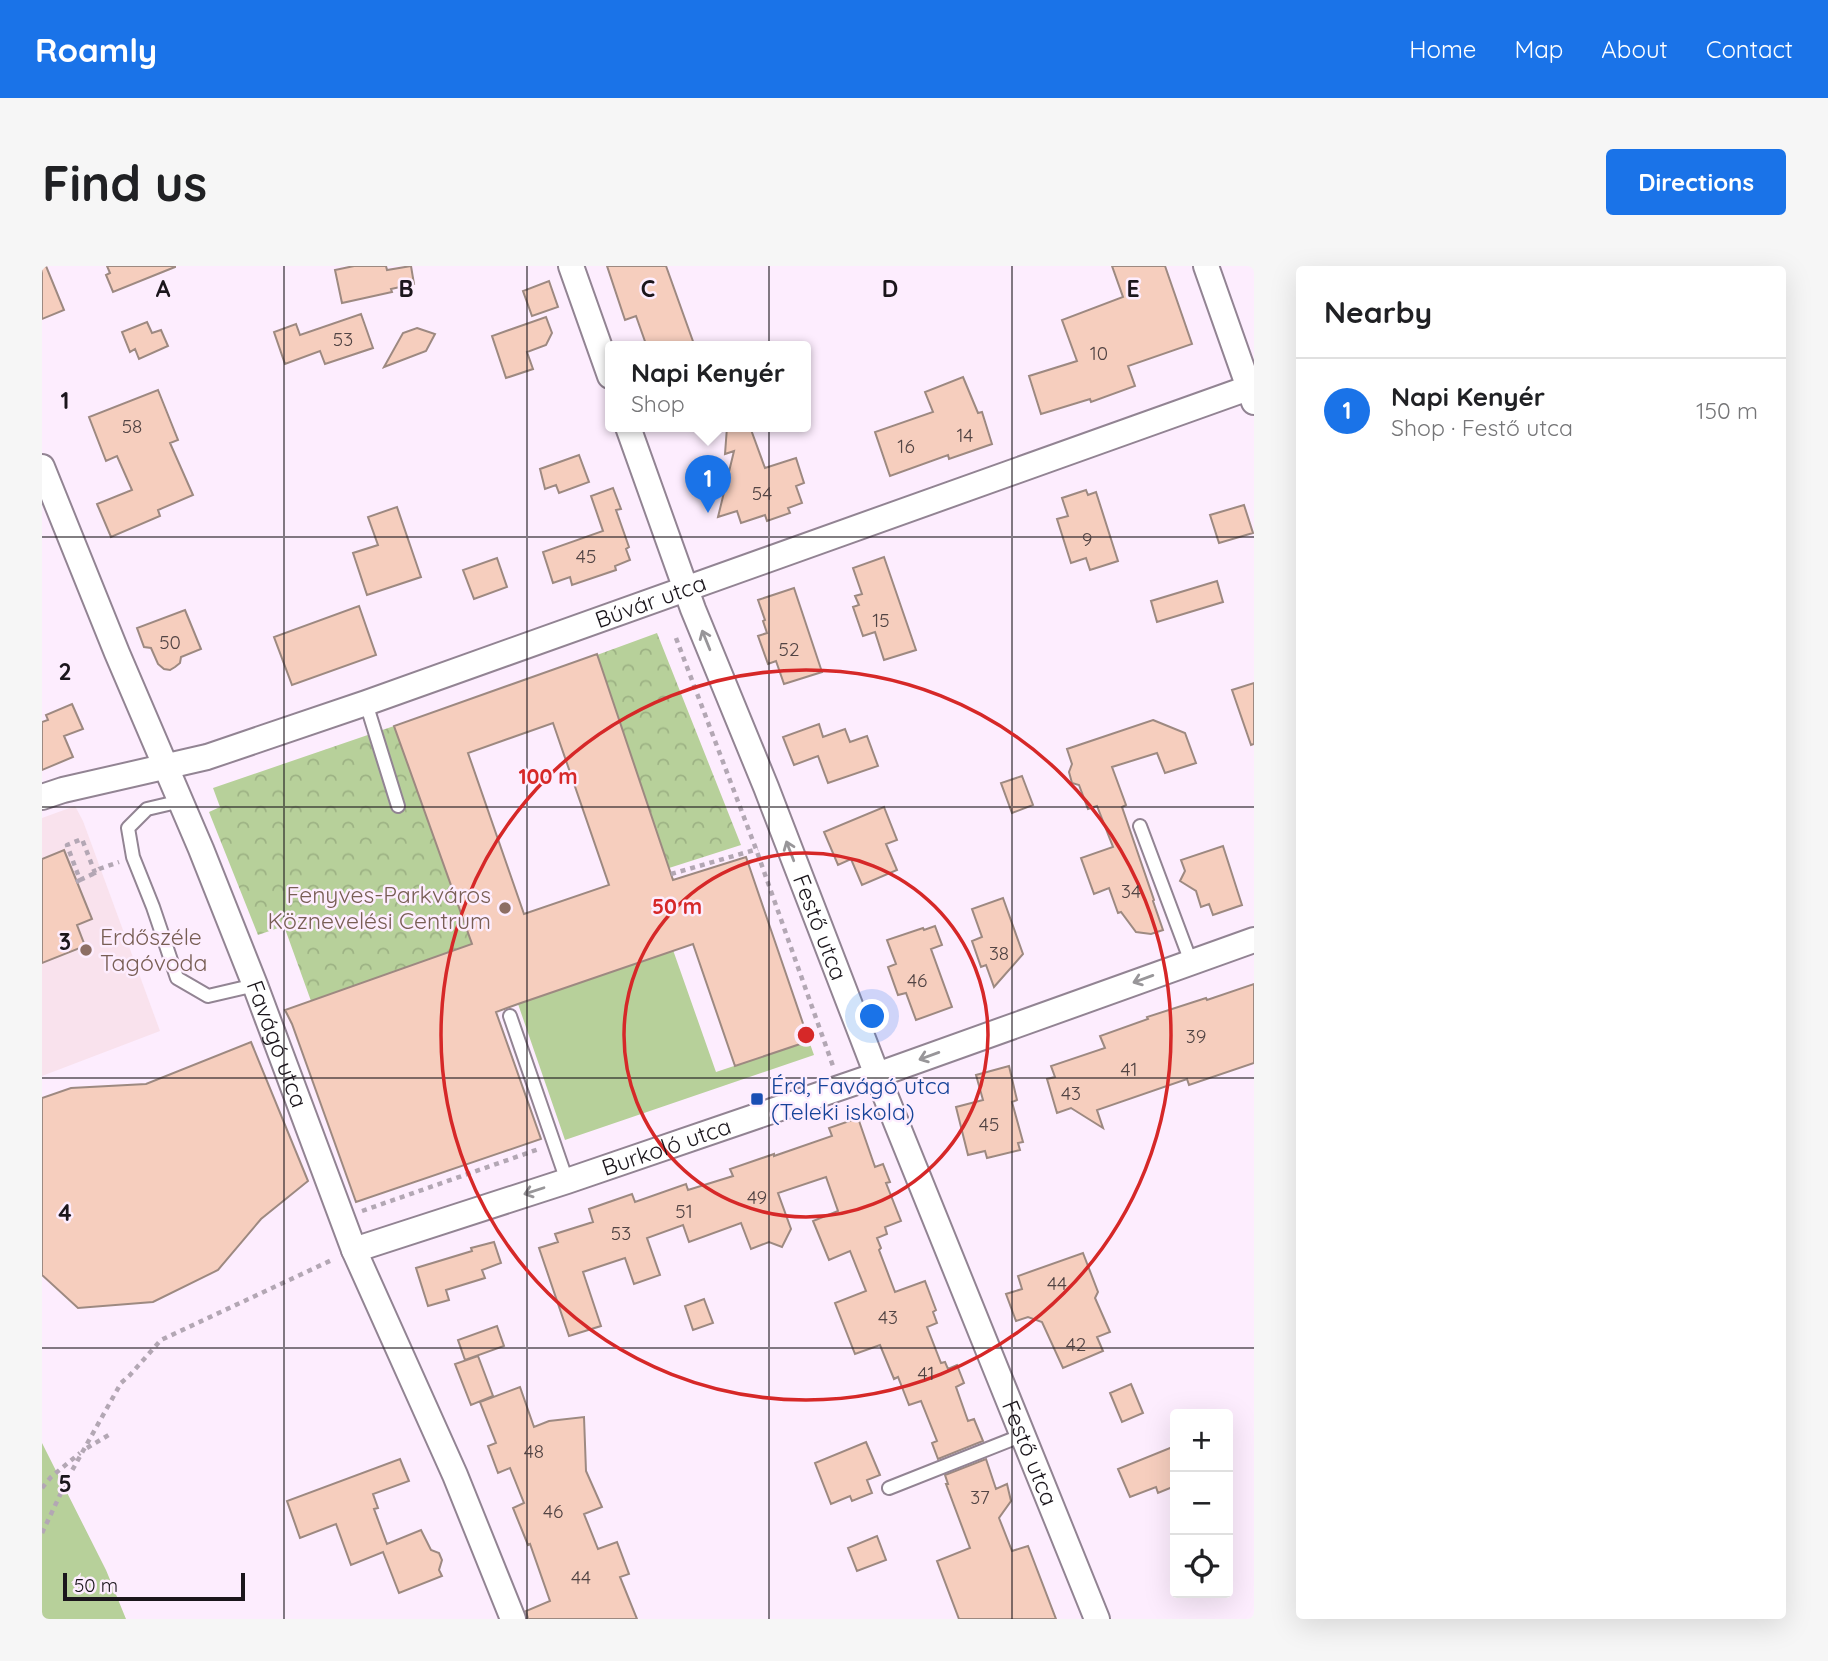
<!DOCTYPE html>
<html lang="en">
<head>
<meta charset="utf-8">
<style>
  :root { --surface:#fff; --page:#f6f6f6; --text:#202124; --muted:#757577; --line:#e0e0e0; --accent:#1a73e8 }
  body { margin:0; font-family:Quicksand,sans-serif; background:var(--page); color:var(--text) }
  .controls { position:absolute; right:21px; bottom:21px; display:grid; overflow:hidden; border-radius:7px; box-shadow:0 7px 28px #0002 }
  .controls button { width:63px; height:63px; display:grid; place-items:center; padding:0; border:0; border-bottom:2px solid var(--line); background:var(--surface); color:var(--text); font:35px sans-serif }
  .scale { position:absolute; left:21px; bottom:18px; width:182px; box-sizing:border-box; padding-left:7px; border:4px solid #1b161c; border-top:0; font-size:19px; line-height:24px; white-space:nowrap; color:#1b161c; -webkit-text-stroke:5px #fdedfe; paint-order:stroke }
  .you { position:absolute; left:831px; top:751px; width:24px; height:24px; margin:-18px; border:5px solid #fff; border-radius:50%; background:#1a73e8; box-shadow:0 0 0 10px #1a73e833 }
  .badge { display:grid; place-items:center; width:46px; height:46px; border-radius:50%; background:var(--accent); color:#fff; font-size:23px; font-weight:700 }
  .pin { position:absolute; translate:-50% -58px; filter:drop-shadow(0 2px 4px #0008) }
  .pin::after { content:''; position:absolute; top:37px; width:24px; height:21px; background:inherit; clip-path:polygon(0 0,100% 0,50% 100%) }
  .popup { position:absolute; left:563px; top:75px; width:206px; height:91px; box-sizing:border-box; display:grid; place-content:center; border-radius:7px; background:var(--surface); filter:drop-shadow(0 2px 5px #0005); font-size:23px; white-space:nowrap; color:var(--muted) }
  .popup b { font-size:26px; color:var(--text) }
  .popup::after { content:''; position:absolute; left:50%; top:100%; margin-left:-14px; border:14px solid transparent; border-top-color:var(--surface) }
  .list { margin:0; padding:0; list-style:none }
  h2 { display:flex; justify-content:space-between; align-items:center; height:91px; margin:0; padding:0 28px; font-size:30px }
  h2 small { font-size:23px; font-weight:400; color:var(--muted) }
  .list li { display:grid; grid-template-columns:46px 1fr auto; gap:21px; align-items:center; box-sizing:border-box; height:105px; padding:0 28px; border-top:2px solid var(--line) }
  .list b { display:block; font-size:26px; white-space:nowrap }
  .list p { margin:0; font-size:23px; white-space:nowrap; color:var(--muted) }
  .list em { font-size:23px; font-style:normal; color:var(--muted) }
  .icon { flex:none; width:38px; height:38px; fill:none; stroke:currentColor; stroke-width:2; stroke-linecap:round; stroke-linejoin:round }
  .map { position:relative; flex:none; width:1212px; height:1353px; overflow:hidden; border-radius:7px }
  header { display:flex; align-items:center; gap:42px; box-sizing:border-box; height:98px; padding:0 35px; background:var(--accent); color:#fff }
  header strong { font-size:33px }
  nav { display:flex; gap:38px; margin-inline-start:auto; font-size:24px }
  .intro { display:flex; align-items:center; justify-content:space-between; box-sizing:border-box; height:168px; padding:0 42px }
  h1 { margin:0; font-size:49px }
  .button { padding:18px 32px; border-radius:7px; background:var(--accent); color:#fff; font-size:24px; font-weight:700 }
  main { display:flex; gap:42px; padding:0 42px }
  aside { flex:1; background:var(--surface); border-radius:7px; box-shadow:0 7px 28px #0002 }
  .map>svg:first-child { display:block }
  .education { fill:#f9e2ed }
  .grass { fill:#b7d09a }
  .park { fill:url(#park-crowns) }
  .building { fill:#f6cebe; stroke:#9d8981; stroke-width:2; fill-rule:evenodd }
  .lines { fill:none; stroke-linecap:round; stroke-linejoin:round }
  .service-casing { stroke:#928493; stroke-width:16 }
  .minor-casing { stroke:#928493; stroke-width:28 }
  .path { stroke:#b3a7b4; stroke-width:4.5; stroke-dasharray:5 5; stroke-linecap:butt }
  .service { stroke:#fff; stroke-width:12 }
  .minor { stroke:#fff; stroke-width:24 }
  .oneway { stroke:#989699 }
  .grid { fill:none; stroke:#1b161c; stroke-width:2; stroke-opacity:0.55 }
  .ring { fill:none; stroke:#d62828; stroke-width:3.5 }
  .education-dot { fill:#8d6e63; stroke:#fdedfe; stroke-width:2.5 }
  .transit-dot { fill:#1a4fb4; stroke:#fdedfe; stroke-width:2.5 }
  .labels { text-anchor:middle; stroke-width:5; stroke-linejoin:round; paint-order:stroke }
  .number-label { font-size:19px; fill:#524444 }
  .street-label { font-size:23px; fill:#1b161c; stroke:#fdedfe }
  .education-label { font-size:23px; fill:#785e54; stroke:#fdedfe; text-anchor:end }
  .transit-label { font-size:23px; fill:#164399; stroke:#fdedfe; text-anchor:start }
  .grid-label { font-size:23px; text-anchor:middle; font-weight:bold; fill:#1b161c; stroke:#fdedfe; stroke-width:5; stroke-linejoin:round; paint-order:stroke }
  .centre { fill:#d62828; stroke:#fdedfe; stroke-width:3.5 }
  .ring-label { font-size:21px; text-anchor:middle; font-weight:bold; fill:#d62828; stroke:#fdedfe; stroke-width:5; stroke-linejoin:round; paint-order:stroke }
</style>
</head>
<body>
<header>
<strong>Roamly</strong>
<nav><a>Home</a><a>Map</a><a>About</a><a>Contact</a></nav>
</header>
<div class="intro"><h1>Find us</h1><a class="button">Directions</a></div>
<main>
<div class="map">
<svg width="1212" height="1353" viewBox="0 0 1212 1353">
  <defs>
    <pattern id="park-crowns" width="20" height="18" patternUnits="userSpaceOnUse" patternTransform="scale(1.75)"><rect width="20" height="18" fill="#b7d09a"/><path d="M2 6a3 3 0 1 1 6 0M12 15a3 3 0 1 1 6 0" fill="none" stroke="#9db284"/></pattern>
  </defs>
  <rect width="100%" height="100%" fill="#fdedfe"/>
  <path class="education" d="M 33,540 L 41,555 L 118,765 L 0,810 L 0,552 Z"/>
  <path class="grass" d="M 631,684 L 674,806 L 767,775 L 772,789 L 523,874 L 476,738 Z
    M 0,1177 L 64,1304 L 84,1353 L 0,1353 Z"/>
  <path class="park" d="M 615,367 L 699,579 L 627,602 L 555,389 Z
    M 352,460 L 430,678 L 269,735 L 242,660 L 216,669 L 167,546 L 178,541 L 171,522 Z"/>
  <path class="building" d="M 0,0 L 4,0 L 22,44 L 0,53 Z
    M 65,0 L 133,0 L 133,1 L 71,26 L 64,9 L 68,7 Z
    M 312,0 L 344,0 L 345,4 L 369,0 L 372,18 L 349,23 L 350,26 L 300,37 L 293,4 Z
    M 565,0 L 624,0 L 653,81 L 605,81 L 594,50 L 583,54 Z
    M 1070,0 L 1123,0 L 1150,78 L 1086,100 L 1093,120 L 1049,136 L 1048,133 L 999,148 L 987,110 L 1035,95 L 1020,54 L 1081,31 Z
    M 507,15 L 516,41 L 490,50 L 481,25 Z
    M 319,48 L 331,82 L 283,98 L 278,85 L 243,98 L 232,66 L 254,58 L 258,69 Z
    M 504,51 L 510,67 L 504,79 L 485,86 L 491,103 L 464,112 L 450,70 Z
    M 105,56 L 110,67 L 119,64 L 126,80 L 97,93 L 93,83 L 88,86 L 80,66 Z
    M 375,62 L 393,68 L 384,85 L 342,101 L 361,67 Z
    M 921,111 L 936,147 L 940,146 L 950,178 L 907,193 L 906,189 L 848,210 L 833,166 L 891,146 L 883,126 Z
    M 116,124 L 136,174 L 128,177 L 151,229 L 116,244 L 118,250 L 69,271 L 55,238 L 90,224 L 75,190 L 64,195 L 47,151 Z
    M 685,161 L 708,161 L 723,202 L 754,192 L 762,217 L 754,220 L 760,237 L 746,242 L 748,247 L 725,255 L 723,249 L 699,257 L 695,245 L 676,251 L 692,185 L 683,188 Z
    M 537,189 L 547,216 L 517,227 L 514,219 L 503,223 L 498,203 Z
    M 571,222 L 579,243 L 574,244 L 587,281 L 584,283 L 588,294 L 573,300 L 574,304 L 530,319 L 528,311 L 511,317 L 501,286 L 561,265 L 549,230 Z
    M 1044,224 L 1046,229 L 1054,226 L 1076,295 L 1048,304 L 1044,292 L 1029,297 L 1015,253 L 1026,250 L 1020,232 Z
    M 1202,239 L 1211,267 L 1177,277 L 1168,249 Z
    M 355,241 L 379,311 L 325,329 L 311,287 L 336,279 L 326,251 Z
    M 842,291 L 874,384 L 842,394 L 833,366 L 821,370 L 811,341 L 817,339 L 813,330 L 820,328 L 811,302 Z
    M 455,292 L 465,321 L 432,333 L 421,304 Z
    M 1175,315 L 1181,336 L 1115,356 L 1109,335 Z
    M 752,322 L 780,406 L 742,418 L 734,395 L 726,398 L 716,370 L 725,367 L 721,355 L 723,354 L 716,334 Z
    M 317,340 L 334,389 L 250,419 L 232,371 Z
    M 143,344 L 159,383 L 139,391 L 138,397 L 133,401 L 128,404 L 122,403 L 116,398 L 109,382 L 102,381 L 95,362 Z
    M 555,388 L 631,614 L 704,591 L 767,775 L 693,800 L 651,678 L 476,738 L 454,746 L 499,873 L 314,936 L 250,758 L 243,744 L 430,678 L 352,460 ZM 511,457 L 567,619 L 482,648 L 426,487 Z
    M 1212,417 L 1212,478 L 1209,479 L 1190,424 Z
    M 30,438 L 41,463 L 22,470 L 31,491 L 0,504 L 0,456 L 6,454 L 4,449 Z
    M 1111,454 L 1143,467 L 1154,497 L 1123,507 L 1115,487 L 1070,501 L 1084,539 L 1080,541 L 1112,634 L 1111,635 L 1121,664 L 1109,668 L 1094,666 L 1079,646 L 1076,647 L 1067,622 L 1052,628 L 1039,592 L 1071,581 L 1055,540 L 1046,543 L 1037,519 L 1030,517 L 1027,506 L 1030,498 L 1025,483 Z
    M 777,458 L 781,471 L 803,463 L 808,476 L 825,470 L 836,500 L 786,517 L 776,490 L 752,499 L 741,471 Z
    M 980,510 L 991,539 L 970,547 L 959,517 Z
    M 842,541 L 855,574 L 844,578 L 855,604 L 820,619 L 809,593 L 796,599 L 782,566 Z
    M 1181,580 L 1200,639 L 1171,649 L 1167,638 L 1159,641 L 1154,625 L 1138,615 L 1143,605 L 1139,594 Z
    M 22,584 L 50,653 L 35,659 L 43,680 L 0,697 L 0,593 Z
    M 961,632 L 981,688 L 952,721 L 944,699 L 939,701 L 930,675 L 940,671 L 930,643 Z
    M 893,660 L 900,679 L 889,683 L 910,741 L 874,754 L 864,727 L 856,729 L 846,701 L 854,698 L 845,674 L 881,662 L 882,664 Z
    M 1212,718 L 1212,797 L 1147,819 L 1145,813 L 1055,844 L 1061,862 L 1029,842 L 1015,847 L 1005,813 L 1013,811 L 1009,800 L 1063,782 L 1058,770 L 1106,753 L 1105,751 L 1164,732 L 1165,734 Z
    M 209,776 L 266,915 L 219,953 L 176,1004 L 111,1036 L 36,1042 L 0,1009 L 0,832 L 29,822 L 104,818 Z
    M 967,800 L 975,834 L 970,836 L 981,876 L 976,877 L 978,884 L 945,892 L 943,885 L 926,889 L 914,841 L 941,834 L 934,809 Z
    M 816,852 L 833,901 L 841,898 L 848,916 L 844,917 L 859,955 L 843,961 L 845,968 L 835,972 L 839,982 L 837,984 L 853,1026 L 883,1015 L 894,1044 L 891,1046 L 895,1057 L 885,1061 L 899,1097 L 903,1096 L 906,1103 L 915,1099 L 922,1117 L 914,1121 L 926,1155 L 932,1153 L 941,1175 L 896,1193 L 890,1177 L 895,1175 L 879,1135 L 867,1139 L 856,1111 L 852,1113 L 838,1079 L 813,1088 L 793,1037 L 824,1025 L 808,985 L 787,994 L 771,955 L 796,945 L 784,911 L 736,927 L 749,963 L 740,981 L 727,976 L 709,983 L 699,957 L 647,976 L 641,959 L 605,972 L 618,1009 L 592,1018 L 583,992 L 541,1006 L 559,1060 L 527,1070 L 497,982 L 516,976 L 513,968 L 551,956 L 547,943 L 590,928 L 593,936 L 644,918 L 646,924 L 691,910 L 688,903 L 732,888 L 732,890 L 790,870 L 787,862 Z
    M 452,976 L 459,997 L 440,1004 L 443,1012 L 404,1024 L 407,1034 L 386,1040 L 374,1002 L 430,985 L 429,982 Z
    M 1041,987 L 1056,1026 L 1053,1032 L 1068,1066 L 1055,1071 L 1061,1085 L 1021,1102 L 1000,1056 L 986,1051 L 974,1055 L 964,1028 L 980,1023 L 976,1010 Z
    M 662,1033 L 671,1057 L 651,1064 L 643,1040 Z
    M 455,1060 L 462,1080 L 423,1094 L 416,1074 Z
    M 436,1090 L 451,1130 L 429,1139 L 413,1098 Z
    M 1089,1118 L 1101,1147 L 1080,1156 L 1068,1127 Z
    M 478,1121 L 492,1161 L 507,1155 L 542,1151 L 544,1205 L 560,1241 L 542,1248 L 556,1283 L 575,1276 L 587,1308 L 578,1311 L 595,1353 L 486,1353 L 484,1345 L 508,1335 L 488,1278 L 486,1279 L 471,1242 L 482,1237 L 468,1202 L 456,1207 L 446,1180 L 454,1177 L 438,1136 Z
    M 824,1176 L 838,1209 L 825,1214 L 830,1227 L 810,1235 L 808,1230 L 789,1238 L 773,1197 Z
    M 1133,1180 L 1133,1220 L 1116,1227 L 1114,1221 L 1088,1231 L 1076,1203 Z
    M 358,1193 L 367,1215 L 331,1228 L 336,1242 L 332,1243 L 345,1278 L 379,1264 L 389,1284 L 397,1287 L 400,1294 L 397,1304 L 400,1310 L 357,1327 L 341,1286 L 309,1299 L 294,1258 L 258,1272 L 245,1235 Z
    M 944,1193 L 954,1223 L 965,1218 L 969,1235 L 957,1252 L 970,1285 L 986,1280 L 1014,1353 L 917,1353 L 895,1295 L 928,1282 L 904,1218 L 906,1218 L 903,1209 Z
    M 835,1270 L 844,1294 L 815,1305 L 806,1282 Z"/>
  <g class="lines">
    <defs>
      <path id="service" d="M 324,437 L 356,540
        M 139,535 L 105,543 L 86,562 L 91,591 L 111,641 L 135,712 L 166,730 L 213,719
        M 1098,560 L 1149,696
        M 468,750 L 525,915
        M 847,1222 L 981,1169"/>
      <g id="minor">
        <path d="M 529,0 L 568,110"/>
        <path d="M 1164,0 L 1212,136"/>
        <path id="s1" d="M 586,161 L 651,343 L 724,521 L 835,809 L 1055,1353"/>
        <path id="s2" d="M 0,201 L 75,387 L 159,583 L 213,719 L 312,984 L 413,1209 L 471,1353"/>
        <path id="s3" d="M 0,531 L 21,524 L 165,491 L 324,437 L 1212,120"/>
        <path id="s4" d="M 312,984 L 525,915 L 835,809 L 1212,674"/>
      </g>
    </defs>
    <use href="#service" class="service-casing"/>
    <use href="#minor" class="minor-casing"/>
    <path class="path" d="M 634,372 L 714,583 L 791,800
      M 629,608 L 716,583
      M 38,614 L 53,607
      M 34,616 L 38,614 L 25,579 L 40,573 L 53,607 L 57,603 L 77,596
      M 320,945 L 497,883
      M 45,1182 L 70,1167
      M 0,1222 L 9,1211 L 38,1187
      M 0,1267 L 27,1210 L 79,1117 L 88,1109 L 119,1074 L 292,993"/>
    <use href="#service" class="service"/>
    <use href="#minor" class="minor"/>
  </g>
  <defs><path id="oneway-shaft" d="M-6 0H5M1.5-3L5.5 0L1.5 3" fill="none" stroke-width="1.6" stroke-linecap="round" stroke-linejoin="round" transform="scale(1.75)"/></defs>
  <g class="oneway">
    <use href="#oneway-shaft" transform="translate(664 374) rotate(-112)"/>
    <use href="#oneway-shaft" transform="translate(748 585) rotate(-111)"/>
    <use href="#oneway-shaft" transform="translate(1101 713) rotate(160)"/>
    <use href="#oneway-shaft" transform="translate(887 790) rotate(160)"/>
    <use href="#oneway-shaft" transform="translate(492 925) rotate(162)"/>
  </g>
  <path class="grid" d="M 242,0 L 242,1353M 485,0 L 485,1353M 727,0 L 727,1353M 970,0 L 970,1353M 0,271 L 1212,271M 0,541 L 1212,541M 0,812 L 1212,812M 0,1082 L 1212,1082"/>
  <g class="ring">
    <circle cx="764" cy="769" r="182"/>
    <circle cx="764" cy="769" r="365"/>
  </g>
  <g class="education-dot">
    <circle cx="463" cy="642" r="7"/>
    <circle cx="44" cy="684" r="7"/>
  </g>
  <rect class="transit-dot" x="708" y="826" width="14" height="14" rx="3.5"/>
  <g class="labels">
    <g class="number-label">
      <text x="301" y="80">53</text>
      <text x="1057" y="94">10</text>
      <text x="90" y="167">58</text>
      <text x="923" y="176">14</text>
      <text x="864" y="187">16</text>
      <text x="720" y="234">54</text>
      <text x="1045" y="280">9</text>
      <text x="544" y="297">45</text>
      <text x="839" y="361">15</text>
      <text x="128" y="383">50</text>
      <text x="747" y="390">52</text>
      <text x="1089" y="632">34</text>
      <text x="957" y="694">38</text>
      <text x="875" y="721">46</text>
      <text x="1154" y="777">39</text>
      <text x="1087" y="810">41</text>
      <text x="1029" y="834">43</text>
      <text x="947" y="865">45</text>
      <text x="715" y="938">49</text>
      <text x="642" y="952">51</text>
      <text x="579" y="974">53</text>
      <text x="1015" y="1024">44</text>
      <text x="846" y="1058">43</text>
      <text x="1034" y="1085">42</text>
      <text x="884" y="1114">41</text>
      <text x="492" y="1192">48</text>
      <text x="938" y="1238">37</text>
      <text x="511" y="1252">46</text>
      <text x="539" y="1318">44</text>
    </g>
    <g class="street-label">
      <text dy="8" stroke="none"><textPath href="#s3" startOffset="640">Búvár utca</textPath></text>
      <text dy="8" stroke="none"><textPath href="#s1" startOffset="536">Festő utca</textPath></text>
      <text dy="8" stroke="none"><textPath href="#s2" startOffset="623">Favágó utca</textPath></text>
      <text dy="8" stroke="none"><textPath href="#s4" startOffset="329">Burkoló utca</textPath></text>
      <text dy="8" stroke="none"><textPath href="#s1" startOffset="1102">Festő utca</textPath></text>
    </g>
    <g class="education-label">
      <text x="449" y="637">Fenyves-Parkváros<tspan x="449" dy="26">Köznevelési Centrum</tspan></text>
      <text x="58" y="679" text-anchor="start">Erdőszéle<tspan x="58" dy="26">Tagóvoda</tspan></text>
    </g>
    <g class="transit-label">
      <text x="729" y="828">Érd, Favágó utca<tspan x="729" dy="26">(Teleki iskola)</tspan></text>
    </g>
  </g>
  <g class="grid-label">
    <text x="121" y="31">A</text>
    <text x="364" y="31">B</text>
    <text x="606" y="31">C</text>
    <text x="848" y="31">D</text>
    <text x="1091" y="31">E</text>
    <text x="23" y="143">1</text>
    <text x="23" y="414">2</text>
    <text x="23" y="684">3</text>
    <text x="23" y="955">4</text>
    <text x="23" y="1226">5</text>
  </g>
  <circle cx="764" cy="769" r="10" class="centre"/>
  <g class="ring-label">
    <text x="506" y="518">100 m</text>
    <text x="635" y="648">50 m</text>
  </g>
</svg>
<div class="controls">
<button>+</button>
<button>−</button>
<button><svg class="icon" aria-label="locate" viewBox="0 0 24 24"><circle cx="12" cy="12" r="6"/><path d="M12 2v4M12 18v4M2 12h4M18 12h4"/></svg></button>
</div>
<div class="scale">50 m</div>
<div class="you"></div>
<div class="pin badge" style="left:666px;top:247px">1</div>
<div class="popup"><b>Napi Kenyér</b>Shop</div>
</div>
<aside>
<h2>Nearby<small></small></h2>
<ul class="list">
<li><span class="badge">1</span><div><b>Napi Kenyér</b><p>Shop · Festő utca</p></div><em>150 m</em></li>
</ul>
</aside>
</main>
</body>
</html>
